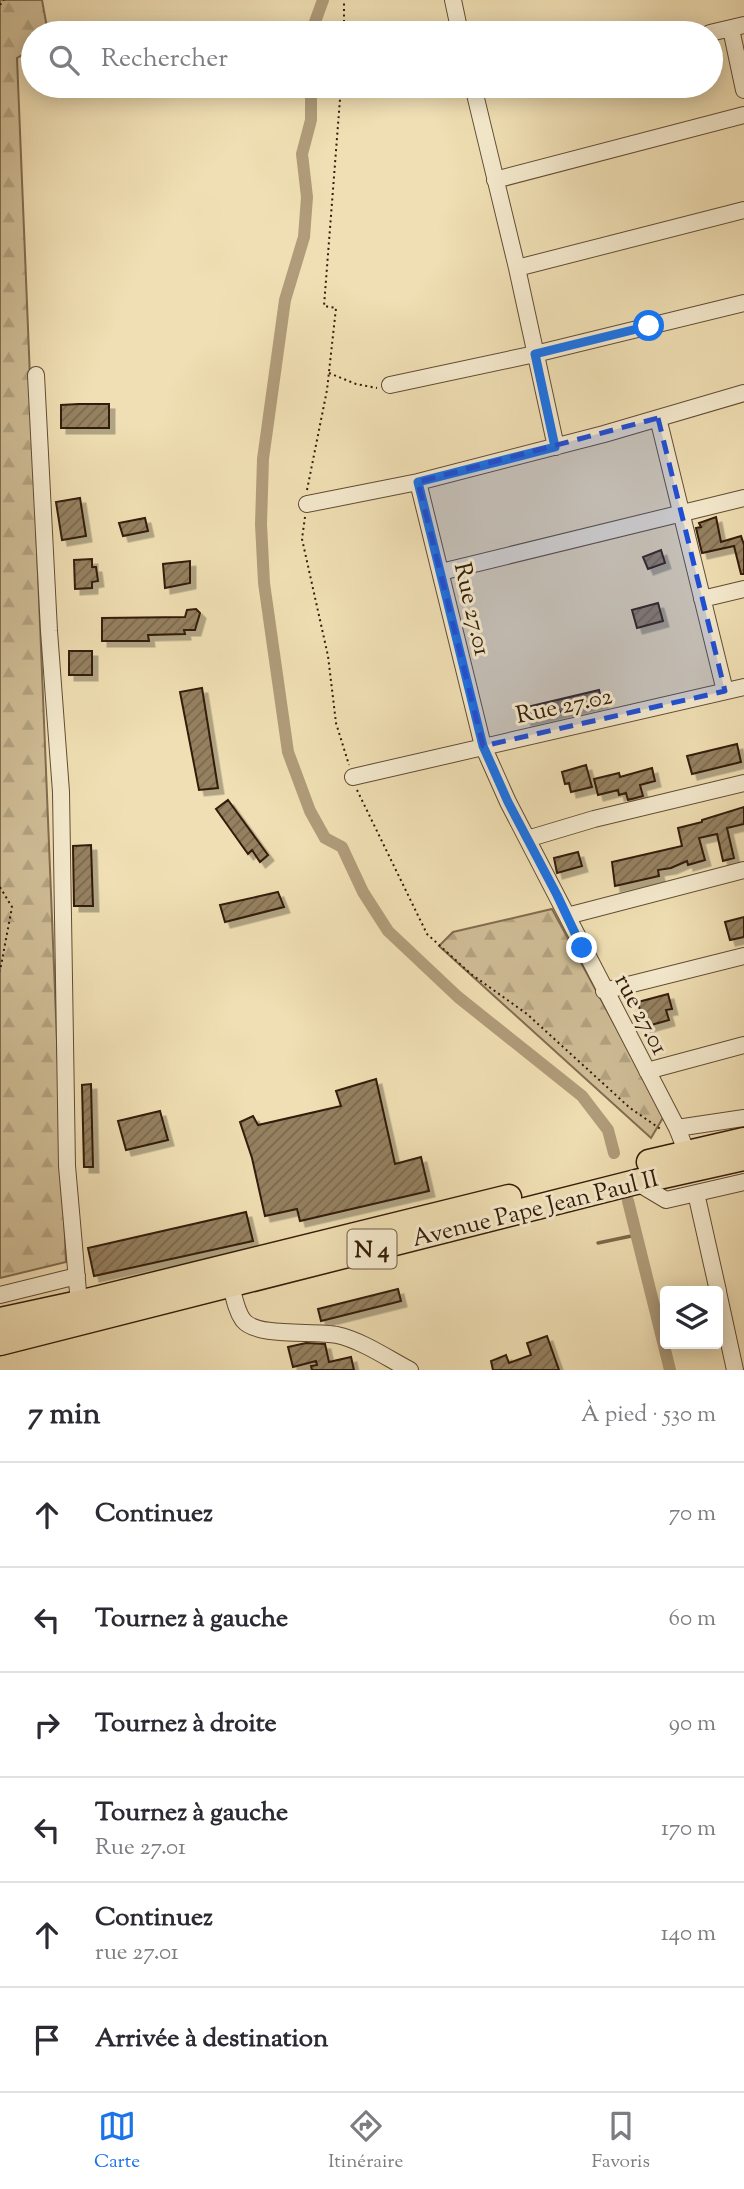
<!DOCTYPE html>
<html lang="fr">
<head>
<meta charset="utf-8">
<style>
  :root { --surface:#fff; --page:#f2f2f3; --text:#2b2b33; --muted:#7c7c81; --line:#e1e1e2; --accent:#1a73e8 }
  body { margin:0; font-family:"Sorts Mill Goudy",serif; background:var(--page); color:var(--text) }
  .controls { position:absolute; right:21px; bottom:21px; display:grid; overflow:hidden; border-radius:7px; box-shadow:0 4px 18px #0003 }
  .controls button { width:63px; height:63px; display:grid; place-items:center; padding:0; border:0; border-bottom:2px solid var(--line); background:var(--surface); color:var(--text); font:35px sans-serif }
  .stop { position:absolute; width:21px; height:21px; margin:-16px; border:5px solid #1a73e8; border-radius:50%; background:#fff }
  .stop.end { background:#1a73e8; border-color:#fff; box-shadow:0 2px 7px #0008 }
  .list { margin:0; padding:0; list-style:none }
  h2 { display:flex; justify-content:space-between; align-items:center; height:91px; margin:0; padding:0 28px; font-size:30px }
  h2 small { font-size:23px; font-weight:400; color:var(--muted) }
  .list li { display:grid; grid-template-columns:46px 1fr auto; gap:21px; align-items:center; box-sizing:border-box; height:105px; padding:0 28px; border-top:2px solid var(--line) }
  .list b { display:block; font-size:26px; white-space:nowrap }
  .list p { margin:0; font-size:23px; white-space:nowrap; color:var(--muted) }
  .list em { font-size:23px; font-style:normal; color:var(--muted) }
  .icon { flex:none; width:38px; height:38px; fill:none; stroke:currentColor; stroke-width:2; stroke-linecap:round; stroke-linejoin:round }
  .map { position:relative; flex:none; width:744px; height:1370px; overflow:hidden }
  .search { position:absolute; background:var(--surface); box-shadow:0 4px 18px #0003; left:21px; right:21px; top:21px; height:77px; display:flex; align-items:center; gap:18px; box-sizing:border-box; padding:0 24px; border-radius:38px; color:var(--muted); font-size:26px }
  .sheet { height:721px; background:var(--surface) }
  nav { display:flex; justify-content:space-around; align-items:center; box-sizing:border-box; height:98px; border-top:2px solid var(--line); background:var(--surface); font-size:19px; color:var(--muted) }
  nav a { display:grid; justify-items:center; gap:4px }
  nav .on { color:var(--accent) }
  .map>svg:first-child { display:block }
  .forest { fill:url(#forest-firs); stroke:#826c50; stroke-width:2 }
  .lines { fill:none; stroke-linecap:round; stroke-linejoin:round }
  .stream { stroke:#7e684c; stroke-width:3.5 }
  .canal { stroke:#b09c7a; stroke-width:12 }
  .building { fill:url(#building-hatch); stroke:#331b08; stroke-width:2; filter:url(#shadow) }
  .minor-casing { stroke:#624c33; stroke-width:18 }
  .highway-casing { stroke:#331b08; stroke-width:27 }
  .path { stroke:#331b08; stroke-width:2; stroke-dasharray:2 3.5; stroke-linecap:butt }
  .minor { stroke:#f5eace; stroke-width:16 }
  .highway { stroke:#f0dfb4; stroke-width:24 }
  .route { stroke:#1a73e8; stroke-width:9 }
  .marked { fill:#1d4ed8; fill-opacity:0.2; stroke:#1d4ed8; stroke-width:5; stroke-dasharray:14 9; stroke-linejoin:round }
  .labels { text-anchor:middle; stroke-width:6; stroke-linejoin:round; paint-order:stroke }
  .shield { fill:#f5eace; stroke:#6d5943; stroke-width:2 }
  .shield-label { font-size:23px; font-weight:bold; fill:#331b08 }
  .street-label { font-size:24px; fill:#331b08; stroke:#f5eace }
</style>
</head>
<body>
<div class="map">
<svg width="744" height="1370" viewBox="0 0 744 1370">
  <defs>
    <pattern id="forest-firs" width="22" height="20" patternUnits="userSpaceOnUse" patternTransform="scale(1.75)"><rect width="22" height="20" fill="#d0be97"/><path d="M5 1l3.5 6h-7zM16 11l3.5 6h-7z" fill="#b3a381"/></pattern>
    <pattern id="building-hatch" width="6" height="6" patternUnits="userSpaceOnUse" patternTransform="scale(1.75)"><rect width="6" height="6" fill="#958161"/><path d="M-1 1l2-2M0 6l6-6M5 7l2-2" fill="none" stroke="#7a694e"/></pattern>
    <filter id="shadow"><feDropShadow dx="5.5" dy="5.5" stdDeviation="0" flood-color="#0004"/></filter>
  </defs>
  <rect width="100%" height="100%" fill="#f0dfb4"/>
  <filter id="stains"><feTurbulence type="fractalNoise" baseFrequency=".00286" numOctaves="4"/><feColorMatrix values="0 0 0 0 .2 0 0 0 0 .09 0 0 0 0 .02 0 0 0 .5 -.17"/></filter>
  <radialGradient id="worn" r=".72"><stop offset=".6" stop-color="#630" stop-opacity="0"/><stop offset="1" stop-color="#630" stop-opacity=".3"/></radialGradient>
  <path class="forest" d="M 0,0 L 42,0 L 48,33 L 33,33 L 33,49 L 17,58 L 66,1262 L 0,1278 Z
    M 552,909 L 664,1116 L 651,1138 L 439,946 L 453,932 Z"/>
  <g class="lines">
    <path class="stream" d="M 598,1243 L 636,1235"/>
    <path class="canal" d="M 311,33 L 323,0
      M 311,86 L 311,120 L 302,154 L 307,197 L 304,237 L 285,300 L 263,459 L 261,524 L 264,583 L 288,752 L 310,811 L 325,838 L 342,847 L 363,892 L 388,931 L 458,997 L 582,1096 L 608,1130 L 614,1153
      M 628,1201 L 670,1370"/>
  </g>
  <path class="building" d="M 79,404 L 109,404 L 109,428 L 61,428 L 61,405 Z
    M 80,498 L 86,536 L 62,540 L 56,502 Z
    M 716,517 L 721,542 L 741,536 L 744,545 L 744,574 L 741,574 L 734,546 L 702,553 L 696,528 L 701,527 L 699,523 Z
    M 145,518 L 148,531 L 123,536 L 119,523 Z
    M 661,550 L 665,563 L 648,569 L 643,557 Z
    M 92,559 L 92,567 L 96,567 L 98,581 L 92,582 L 92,588 L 75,589 L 74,560 Z
    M 190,561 L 190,583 L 165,588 L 163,564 Z
    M 658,603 L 663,621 L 637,628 L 632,610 Z
    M 196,609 L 200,613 L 195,630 L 184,630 L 185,634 L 148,635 L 149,641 L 102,641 L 102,618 L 185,617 L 187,610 Z
    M 69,651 L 92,651 L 92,675 L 69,675 Z
    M 202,688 L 218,788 L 199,790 L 180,692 Z
    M 599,690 L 602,702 L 526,720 L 523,708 Z
    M 737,744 L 741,762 L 692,774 L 687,756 Z
    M 586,765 L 592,787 L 571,792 L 569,783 L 565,784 L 562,772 Z
    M 652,768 L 655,781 L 640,785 L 643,796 L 628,800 L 626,793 L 619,795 L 618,790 L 598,795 L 594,779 L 619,773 L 620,777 Z
    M 228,800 L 268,855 L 260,862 L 252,850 L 248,854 L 216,809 Z
    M 744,807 L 744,824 L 727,828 L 734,858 L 723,861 L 717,834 L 699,838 L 705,860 L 688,865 L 687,861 L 671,868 L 658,870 L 659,876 L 615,886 L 612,862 L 682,846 L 678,828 L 702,822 L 702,820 Z
    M 91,845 L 93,906 L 74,906 L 73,846 Z
    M 578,852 L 582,866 L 557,873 L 554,858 Z
    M 278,892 L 284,907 L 225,922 L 220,905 Z
    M 744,917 L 744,937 L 730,940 L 725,922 Z
    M 668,994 L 672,1009 L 666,1010 L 669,1020 L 644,1027 L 638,1002 Z
    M 376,1079 L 395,1164 L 421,1157 L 429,1191 L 300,1221 L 297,1209 L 265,1216 L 252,1158 L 240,1122 L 253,1116 L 258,1125 L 341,1106 L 336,1091 Z
    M 91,1084 L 93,1167 L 84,1167 L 82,1085 Z
    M 160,1111 L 168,1140 L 126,1150 L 118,1121 Z
    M 246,1212 L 253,1241 L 94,1276 L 88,1248 Z
    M 398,1289 L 401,1301 L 321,1321 L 318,1309 Z
    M 547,1336 L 559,1370 L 493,1370 L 491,1361 L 506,1355 L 509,1363 L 531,1355 L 527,1343 Z
    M 306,1343 L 325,1344 L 329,1362 L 351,1357 L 354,1370 L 312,1370 L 311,1366 L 317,1365 L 316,1361 L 293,1367 L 288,1347 Z"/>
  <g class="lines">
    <defs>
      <path id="minor" d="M 453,0 L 460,33
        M 731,29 L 744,90
        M 710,33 L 744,25
        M 473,86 L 517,268 L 556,447
        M 495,180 L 744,115
        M 517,268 L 744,210
        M 36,375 L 49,631 L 61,792 L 67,1166 L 79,1303
        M 390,385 L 535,354 L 744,303
        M 658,418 L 725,691
        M 418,482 L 483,746 L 508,802 L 677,1128 L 687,1153
        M 307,504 L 418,482 L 604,434 L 744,393
        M 441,572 L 744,498
        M 702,599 L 744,589
        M 353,777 L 744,687
        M 527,839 L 594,819 L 744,783
        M 567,916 L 744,870
        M 604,991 L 744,956
        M 647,1071 L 744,1045
        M 677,1128 L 744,1118
        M 636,1182 L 666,1200 L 744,1182
        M 696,1193 L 718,1291
        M 231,1285 C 234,1297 236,1310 243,1320 C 257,1338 315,1330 337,1335 C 363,1341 387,1358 410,1370
        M 718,1292 L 735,1370
        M 0,1295 L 77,1276"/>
      <path id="highway" d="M 649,1162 L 744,1140
        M 0,1320 L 79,1303 L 509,1197
        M 0,1343 L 636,1182 L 744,1158"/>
    </defs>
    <use href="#minor" class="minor-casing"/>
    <use href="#highway" class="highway-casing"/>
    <path class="path" d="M 0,5 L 4,0
      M 344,33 L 344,0
      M 329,373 L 356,384 L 377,388
      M 307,490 L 327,390 L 336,308 L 324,306 L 341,86
      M 305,517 L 302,539 L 328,656 L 336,723 L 349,765
      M 357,790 L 427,934 L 471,974 L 527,1014 L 630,1108 L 662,1130
      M 0,887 L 12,907 L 0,971"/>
    <use href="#minor" class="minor"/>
    <use href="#highway" class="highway"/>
  </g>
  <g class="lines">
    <path class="route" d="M 582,948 L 557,895 L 508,802 L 483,746 L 418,482 L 555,447 L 535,354 L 649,326"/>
  </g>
  <path class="marked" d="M 658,418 L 725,691 L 483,746 L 418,482 Z"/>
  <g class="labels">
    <rect class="shield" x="347.5" y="1229.5" width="49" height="39" rx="5"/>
    <g class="shield-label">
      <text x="372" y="1257">N 4</text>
    </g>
    <g class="street-label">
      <text transform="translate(473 609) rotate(77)" y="8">Rue 27.01</text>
      <text transform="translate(564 705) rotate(-12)" y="8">Rue 27.02</text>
      <text transform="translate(642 1014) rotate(62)" y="8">rue 27.01</text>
      <text transform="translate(535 1208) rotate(-14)" y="8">Avenue Pape Jean Paul II</text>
    </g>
  </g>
  <rect width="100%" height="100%" filter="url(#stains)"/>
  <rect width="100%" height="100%" fill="url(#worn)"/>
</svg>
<div class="controls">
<button><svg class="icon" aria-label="layers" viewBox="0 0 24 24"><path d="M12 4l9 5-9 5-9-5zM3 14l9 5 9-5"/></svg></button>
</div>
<div class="stop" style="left:649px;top:326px"></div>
<div class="stop end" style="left:582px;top:948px"></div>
<div class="search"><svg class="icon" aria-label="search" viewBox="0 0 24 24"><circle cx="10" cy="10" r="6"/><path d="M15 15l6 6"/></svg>Rechercher</div>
</div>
<section class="sheet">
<h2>7 min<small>À pied · 530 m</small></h2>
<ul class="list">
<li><svg class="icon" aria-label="ahead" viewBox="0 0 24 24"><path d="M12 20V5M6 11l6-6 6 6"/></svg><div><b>Continuez</b></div><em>70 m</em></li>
<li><svg class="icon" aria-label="left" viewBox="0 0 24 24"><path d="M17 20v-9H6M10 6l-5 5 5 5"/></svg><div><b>Tournez à gauche</b></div><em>60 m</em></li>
<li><svg class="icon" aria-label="right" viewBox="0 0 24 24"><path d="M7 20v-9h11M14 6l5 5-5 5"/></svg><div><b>Tournez à droite</b></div><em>90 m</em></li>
<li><svg class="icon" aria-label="left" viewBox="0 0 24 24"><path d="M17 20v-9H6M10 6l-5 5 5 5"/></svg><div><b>Tournez à gauche</b><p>Rue 27.01</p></div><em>170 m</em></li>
<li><svg class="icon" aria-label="ahead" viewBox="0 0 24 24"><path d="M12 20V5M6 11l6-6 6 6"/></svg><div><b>Continuez</b><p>rue 27.01</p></div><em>140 m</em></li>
<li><svg class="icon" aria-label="arrive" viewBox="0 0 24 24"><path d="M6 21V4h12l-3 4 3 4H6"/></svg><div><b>Arrivée à destination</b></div></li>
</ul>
</section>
<nav>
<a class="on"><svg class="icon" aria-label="map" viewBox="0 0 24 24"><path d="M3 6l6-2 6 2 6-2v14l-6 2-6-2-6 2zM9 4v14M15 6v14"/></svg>Carte</a>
<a><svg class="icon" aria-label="directions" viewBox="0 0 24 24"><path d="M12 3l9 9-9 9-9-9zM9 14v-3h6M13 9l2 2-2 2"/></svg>Itinéraire</a>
<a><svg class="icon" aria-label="saved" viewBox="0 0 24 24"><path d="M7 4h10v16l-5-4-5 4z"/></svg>Favoris</a>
</nav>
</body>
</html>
